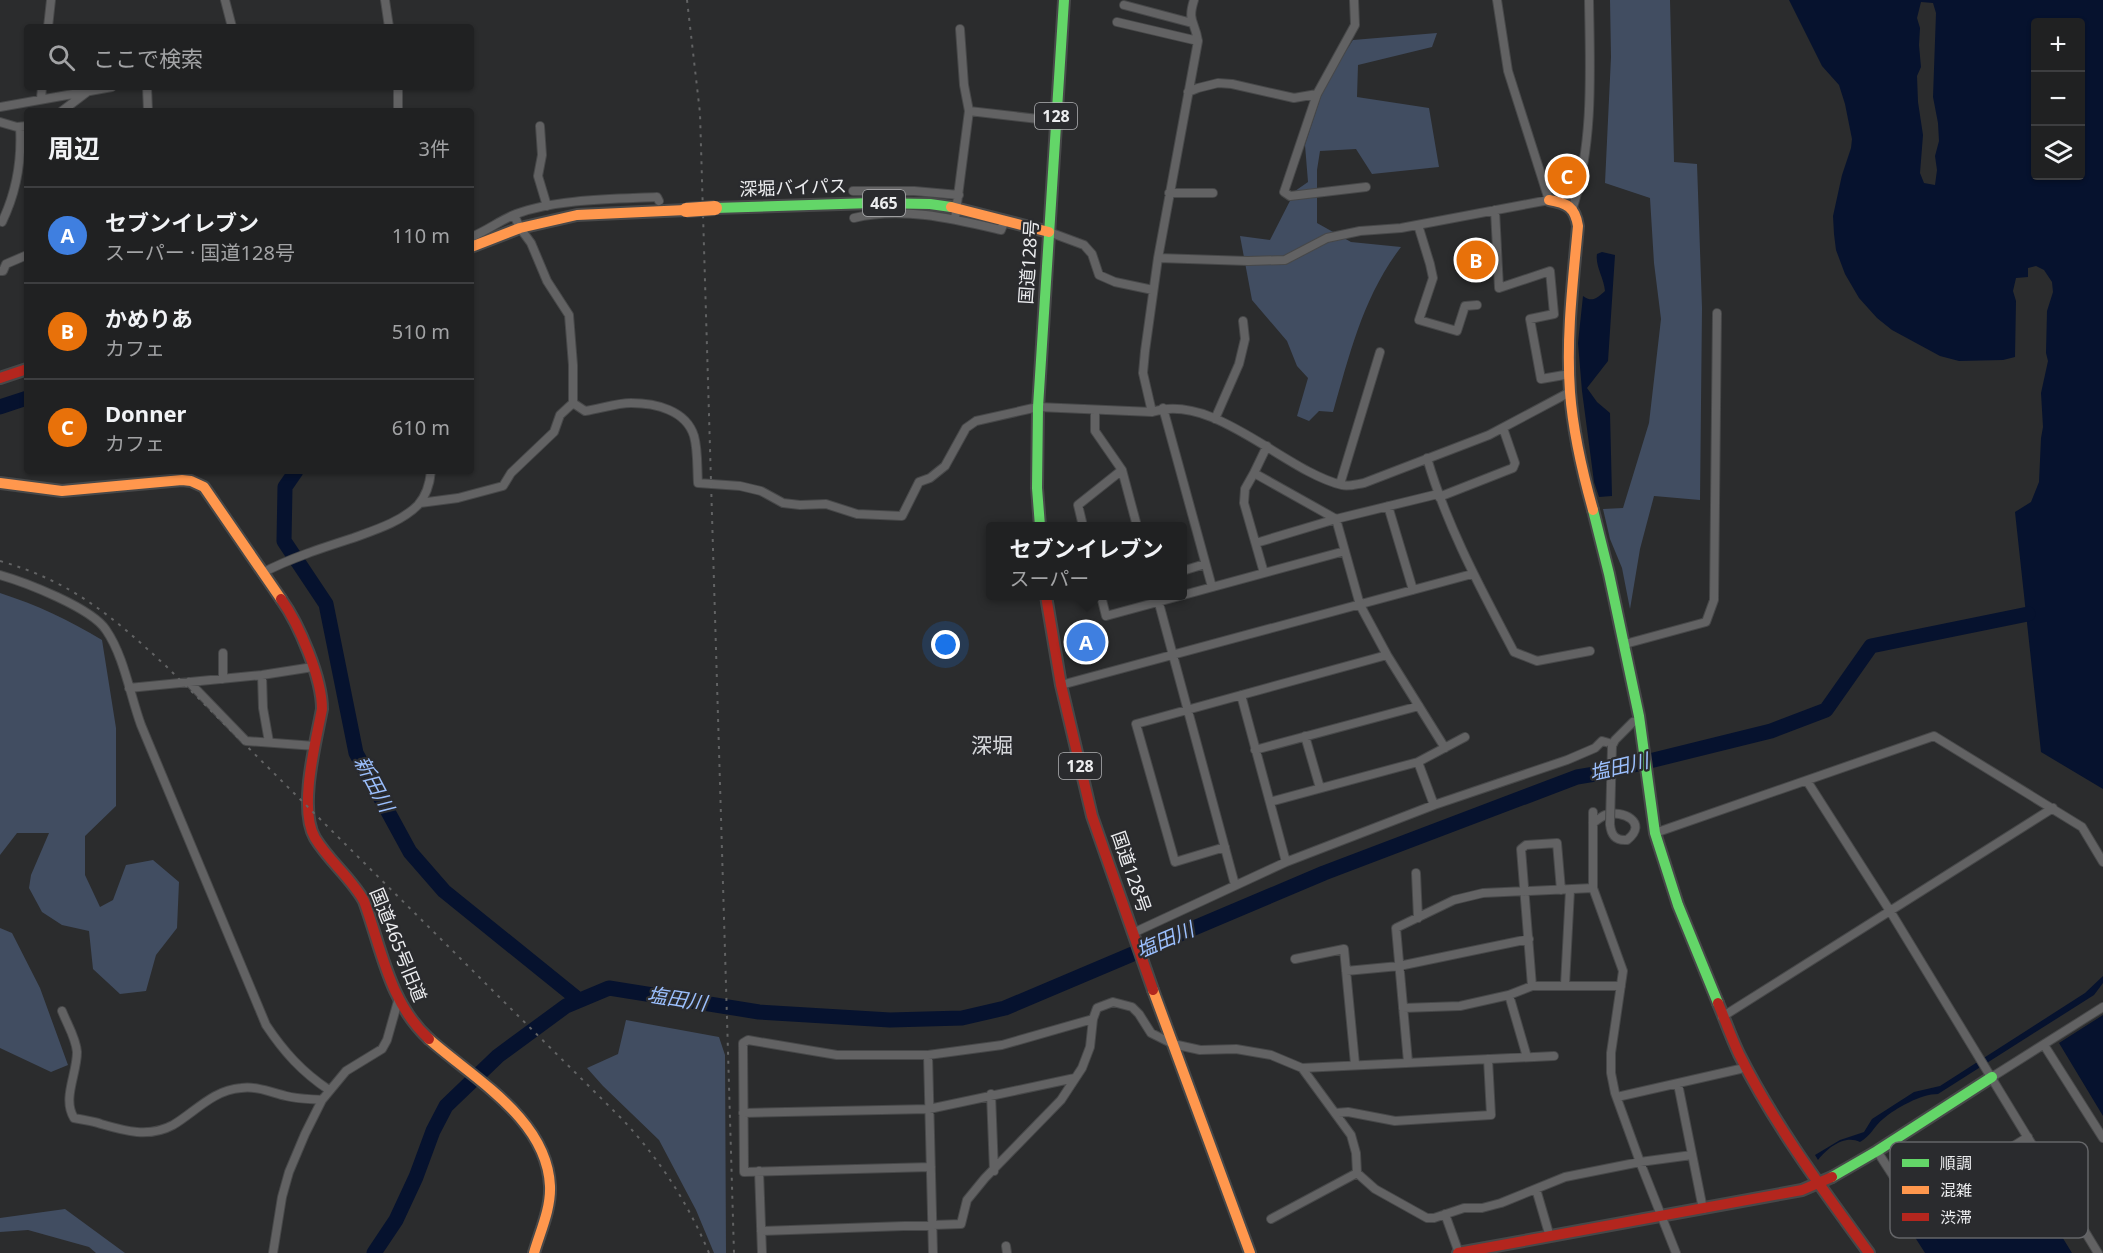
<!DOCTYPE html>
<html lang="ja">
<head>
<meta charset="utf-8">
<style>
  :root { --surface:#202122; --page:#28292a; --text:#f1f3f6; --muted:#a2a3a5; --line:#3d3e40; --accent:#a8a9ab }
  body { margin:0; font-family:"Noto Sans","Noto Sans JP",sans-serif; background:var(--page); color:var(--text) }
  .controls { position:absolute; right:18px; top:18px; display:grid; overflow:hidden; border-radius:6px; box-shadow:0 2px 4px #0004 }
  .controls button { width:54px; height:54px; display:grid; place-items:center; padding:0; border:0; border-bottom:2px solid var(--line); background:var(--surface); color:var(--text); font:30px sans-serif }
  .you { position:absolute; left:946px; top:645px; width:21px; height:21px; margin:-15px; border:4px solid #fff; border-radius:50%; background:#1a73e8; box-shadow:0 0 0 9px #1a73e833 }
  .badge { display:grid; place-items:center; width:39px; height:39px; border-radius:50%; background:var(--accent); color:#fff; font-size:20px; font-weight:700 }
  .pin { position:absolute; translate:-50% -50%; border:3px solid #fff; box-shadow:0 2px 6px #0006 }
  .popup { position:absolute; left:986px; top:522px; width:201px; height:78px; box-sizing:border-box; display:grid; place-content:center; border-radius:6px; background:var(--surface); filter:drop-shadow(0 2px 4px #0005); font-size:20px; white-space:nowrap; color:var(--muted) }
  .popup b { font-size:22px; color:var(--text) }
  .popup::after { content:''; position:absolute; left:50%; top:100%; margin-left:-12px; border:12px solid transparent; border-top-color:var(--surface) }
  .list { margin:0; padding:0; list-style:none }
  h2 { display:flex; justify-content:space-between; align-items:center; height:78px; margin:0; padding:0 24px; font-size:26px }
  h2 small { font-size:20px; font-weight:400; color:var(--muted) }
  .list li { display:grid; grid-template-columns:39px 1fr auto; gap:18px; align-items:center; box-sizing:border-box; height:96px; padding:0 24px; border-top:2px solid var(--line) }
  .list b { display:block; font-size:22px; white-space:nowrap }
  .list p { margin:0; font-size:20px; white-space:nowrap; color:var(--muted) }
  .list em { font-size:20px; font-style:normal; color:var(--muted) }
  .icon { flex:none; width:33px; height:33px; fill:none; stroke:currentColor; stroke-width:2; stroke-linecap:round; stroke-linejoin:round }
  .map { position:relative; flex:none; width:2103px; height:1253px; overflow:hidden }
  .search { position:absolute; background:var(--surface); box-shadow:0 2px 4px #0004; left:24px; top:24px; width:450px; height:66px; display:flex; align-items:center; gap:15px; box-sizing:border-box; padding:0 21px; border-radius:6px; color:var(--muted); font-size:22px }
  .panel { position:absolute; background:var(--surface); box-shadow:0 2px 4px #0004; left:24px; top:108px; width:450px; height:366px; border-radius:6px }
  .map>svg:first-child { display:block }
  .green { fill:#414d61 }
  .water { fill:#06122e; fill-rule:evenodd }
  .pier { fill:#2b2c2d }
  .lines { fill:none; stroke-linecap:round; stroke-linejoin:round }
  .river { stroke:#06122e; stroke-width:15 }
  .street-casing { stroke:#474849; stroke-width:10 }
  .fast-casing { stroke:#474849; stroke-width:14 }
  .slow-casing { stroke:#474849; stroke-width:14 }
  .jam-casing { stroke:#474849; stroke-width:14 }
  .street { stroke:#626263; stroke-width:8 }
  .fast { stroke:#63d668; stroke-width:10 }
  .slow { stroke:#ff974d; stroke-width:10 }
  .jam { stroke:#b3261e; stroke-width:10 }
  .rail { stroke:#626364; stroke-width:2; stroke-dasharray:3 6; stroke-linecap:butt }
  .street-bridge-casing { stroke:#474849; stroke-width:10; stroke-linecap:butt }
  .slow-bridge-casing { stroke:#474849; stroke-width:16; stroke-linecap:butt }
  .street-bridge { stroke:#626263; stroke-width:8 }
  .slow-bridge { stroke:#ff974d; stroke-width:14 }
  .labels { text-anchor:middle; stroke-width:4.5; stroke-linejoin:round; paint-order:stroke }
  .shield { fill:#2a2b2e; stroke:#b2b3b5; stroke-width:1.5 }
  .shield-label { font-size:16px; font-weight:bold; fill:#ecedef }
  .street-label { font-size:18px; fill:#ecedef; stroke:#2a2b2e }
  .water-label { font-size:20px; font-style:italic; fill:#9bbffd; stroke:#2a2b2e }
  .quarter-label { font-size:21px; fill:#d5d7da; stroke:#2a2b2e }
  .key { fill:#2a2b2e; stroke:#646568; stroke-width:1.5 }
  .key-label { font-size:16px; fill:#ecedef }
</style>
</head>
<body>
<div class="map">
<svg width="2103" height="1253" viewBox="0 0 2103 1253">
  <rect width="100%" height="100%" fill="#2b2c2d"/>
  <path class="green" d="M 1610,0 L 1670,0 L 1674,162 L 1697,164 L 1702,308 L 1700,500 L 1654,496 L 1640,549 L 1630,609 L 1622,568 L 1610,539 L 1603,509 L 1623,508 L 1649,423 L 1661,319 L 1654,263 L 1650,198 L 1605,183 L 1611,57 Z
    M 1437,33 L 1432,47 L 1358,65 L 1357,97 L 1429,108 L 1439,167 L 1372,174 L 1356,149 L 1320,151 L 1317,170 L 1317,223 L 1351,242 L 1401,247 C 1363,297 1350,353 1333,412 L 1319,411 L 1309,421 L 1297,416 L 1308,378 L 1297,366 L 1287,341 L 1252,300 L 1240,236 L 1270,240 L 1295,191 L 1308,182 L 1305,145 L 1325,84 L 1353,40 Z
    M 0,593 C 37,605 69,620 102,640 L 116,728 L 116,806 L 85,836 L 85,875 L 100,907 L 113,900 L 126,865 L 153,860 L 179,882 L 177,928 L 156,955 L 146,991 L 120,994 L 93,969 L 89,931 L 62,925 L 42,912 L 29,888 L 31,875 L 49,833 L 17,833 L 0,855 Z
    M 0,928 L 12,933 L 40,988 L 68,1065 L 51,1072 L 0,1048 Z
    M 626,1020 L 719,1037 L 725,1055 L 726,1253 L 714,1253 L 696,1210 L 659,1140 L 603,1086 L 587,1068 L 618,1054 Z
    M 65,1209 L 125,1253 L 96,1253 L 89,1247 L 28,1230 L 0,1232 L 0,1218 Z"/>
  <path class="water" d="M 1789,0 L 2103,0 L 2103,789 L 2041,752 L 2015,512 L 2031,502 L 2039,482 L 2041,438 L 2043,427 L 2041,393 L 2048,361 L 2046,353 L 2047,311 L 2053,292 L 2052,282 L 2044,270 L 2036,266 L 2028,268 L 2028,277 L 2016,278 L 2013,291 L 2016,301 L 2015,357 L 2003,360 L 1959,361 L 1940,356 L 1892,330 L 1877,318 L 1859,298 L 1845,274 L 1836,250 L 1834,234 L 1833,216 L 1842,175 L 1851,148 L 1852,139 L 1845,104 L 1839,85 L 1822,66 ZM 2036,22 L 2080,22 L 2080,176 L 2036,176 Z
    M 1602,252 L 1615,255 L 1608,361 L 1587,388 L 1597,402 L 1610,413 L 1612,496 L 1599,497 L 1594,482 L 1582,391 L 1578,343 L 1583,296 C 1592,303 1597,298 1605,291 C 1604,278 1595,266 1597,254 Z
    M 2103,976 L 2103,983 L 2094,995 L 1938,1094 C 1921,1094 1896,1108 1883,1119 C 1874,1126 1871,1136 1860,1142 C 1845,1134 1827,1148 1818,1160 L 1815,1155 L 1840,1140 L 1864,1132 L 1872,1119 L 1914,1092 L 1940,1086 L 2085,993 Z
    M 2103,1015 L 2103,1116 L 2059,1043 Z
    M 2018,1165 L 2072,1253 L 1925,1253 L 1911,1231 Z"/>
  <path class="pier" d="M 1921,2 L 1933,3 L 1936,13 L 1933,97 L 1938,123 L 1939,141 L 1935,156 L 1937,170 L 1935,185 L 1924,183 L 1920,173 L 1923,135 L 1918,102 L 1917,76 L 1921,67 L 1919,45 L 1920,28 L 1917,18 Z"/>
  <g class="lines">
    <path class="river" d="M 0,407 L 27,398
      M 296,471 L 285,487 L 284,541 L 326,604 L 356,753 L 410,852 L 444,891 L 579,1000
      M 374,1253 L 396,1220 L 416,1177 L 433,1131 L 446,1106 L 498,1056 L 566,1006 L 609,988 L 759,1012 L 890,1020 L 962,1018 L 1005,1008 L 1324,873 L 1577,777 L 1601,773 L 1771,731 L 1826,710 L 1871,646 L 2028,614"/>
    <defs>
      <path id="street" d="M 225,0 L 232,27
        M 385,0 L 389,27
        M 1354,0 L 1355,25 L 1317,94 L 1284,192 L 1290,196 L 1366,187
        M 1124,5 L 1192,23
        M 1117,22 L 1198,41
        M 48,27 L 51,0
        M 147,87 L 148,111
        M 398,87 L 398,111
        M 1188,92 L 1198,88 L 1218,83 L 1232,84 L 1294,98 L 1317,94
        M 41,99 L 42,87
        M 0,107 L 112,87
        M 62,111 L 87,92
        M 969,111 L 1056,121
        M 0,122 L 17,127 L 27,126
        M 540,126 L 542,155 L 538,176 L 547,206
        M 853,191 L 914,191 L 959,195
        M 1169,193 L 1213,193
        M 1573,207 C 1594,141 1590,69 1589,0
        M 1495,210 L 1499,288 L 1550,271 L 1554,314 L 1530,319 L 1541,379 L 1570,374
        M 514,215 L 520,228 L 531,243 L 547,281 L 569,315 L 573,365 L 573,403
        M 854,218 C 902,206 954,219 1001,230 L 1005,220
        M 955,219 L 969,111 L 964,85 L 960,29
        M 2,222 C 17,191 22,161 20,127
        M 1418,225 L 1430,264 L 1433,278 L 1419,320 L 1457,331 L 1465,306 L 1477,305
        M 1049,232 L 1084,245 L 1092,254 L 1099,275 L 1115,282 L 1153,290
        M 471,237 C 487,231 500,220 516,214 C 556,199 614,199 657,197 L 659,201
        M 1158,258 L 1248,261 L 1285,260 L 1327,238 L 1360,231 L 1401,228 L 1549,200 L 1508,71 L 1497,0
        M 0,271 L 3,271 L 6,264 L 27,255
        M 573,403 L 585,411 C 600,409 616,403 631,403 C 655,403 686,410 694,436 C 698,450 697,468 698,483 L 740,486 L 761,491 L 783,503 L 800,505 L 826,504 L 857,514 L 902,516 L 919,482 L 930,478 L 945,466 L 966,428 L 976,421 L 1038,407 L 1152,412 C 1214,392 1284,471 1342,485 C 1348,487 1357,484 1364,483 L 1489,435 L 1570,392
        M 1163,408 L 1212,587
        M 1095,410 L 1095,431 L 1122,470 L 1137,526
        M 1152,412 L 1143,373 L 1145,351 L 1158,258 L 1198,41 C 1195,21 1187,22 1194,0
        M 1215,419 L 1239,364 L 1245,339 L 1243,321
        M 1267,446 L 1254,473 L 1336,519 L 1360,605 L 1387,655 L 1445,748
        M 1427,458 C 1447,527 1481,589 1514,652 L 1537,661 L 1590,651
        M 1254,473 L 1245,489 L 1244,503 L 1264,573
        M 1340,484 L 1380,352
        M 1439,497 L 1513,468 L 1515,463 L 1503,428
        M 420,503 L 458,498 L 503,486 L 511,473 L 554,432 L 560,415 L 573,403
        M 1388,506 L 1413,590
        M 1083,526 L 1078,505 L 1122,470
        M 1256,543 L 1336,519 L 1438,494
        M 1182,571 L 1205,564
        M 262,573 C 291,558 322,548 353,538 C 375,530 401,522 418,505 C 426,496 430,482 431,471
        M 0,575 C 25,582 92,608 106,630 C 124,656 130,695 141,725 L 266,1025 C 284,1052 302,1072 329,1090
        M 1101,596 L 1106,616 L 1345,551
        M 1157,596 L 1235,885
        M 1625,644 L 1706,622 L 1714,600 L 1717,313
        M 262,675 L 263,708 L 269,742
        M 223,679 L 223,653
        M 189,682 L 246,741 L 315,746
        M 1061,685 L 1472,574
        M 129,688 L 262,675 L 313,667
        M 1241,695 L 1286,862
        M 1305,736 L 1320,788
        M 1255,750 L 1419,706
        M 1418,762 L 1434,805
        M 1807,781 L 1890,911 L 2098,1253
        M 1270,802 L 1418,762 L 1465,737
        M 1593,812 L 1593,888 L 1623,971 L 1611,1053 L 1611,1073 L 1615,1093 L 1640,1162 L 1676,1253
        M 1593,823 C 1597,820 1601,817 1605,815 C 1623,809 1649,823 1627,840 C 1615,841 1611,835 1610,824
        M 1655,833 L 1934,736 L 2082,827 L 2103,862
        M 1225,847 L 1175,862 L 1136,724 L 1387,655
        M 1416,873 L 1418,918
        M 1133,933 L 1286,862 L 1434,805 L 1567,760 L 1595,748 L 1602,741 L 1609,743 L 1612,746 L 1615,740 L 1633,722
        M 1295,959 L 1344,949 L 1355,1064
        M 1346,971 L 1399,966 L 1529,939
        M 1565,985 L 1570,890
        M 1532,986 L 1621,986
        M 1509,995 L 1527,1057
        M 1403,1008 L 1460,1006 L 1509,995 L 1532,986 L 1521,849 L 1526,845 L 1557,843 L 1561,890
        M 62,1011 C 67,1024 76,1038 77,1052 C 77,1074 62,1099 74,1118 C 83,1120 93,1121 101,1124 C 125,1131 149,1138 173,1125 C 195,1112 213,1090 241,1088 C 257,1086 270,1092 286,1096 C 297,1099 310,1099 322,1100
        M 1722,1017 L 2053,808
        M 2044,1045 L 2103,1138
        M 928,1055 L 933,1253
        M 1408,1062 L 1396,928 L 1454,900 L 1483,893 L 1593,888
        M 1302,1068 L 1554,1056
        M 1992,1077 L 2103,1007
        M 1678,1084 L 1703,1209
        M 991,1094 L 994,1171
        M 1617,1097 L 1740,1069
        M 743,1113 L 929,1109 L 1075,1078
        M 1335,1113 L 1348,1112 L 1395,1121 L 1491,1115 L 1488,1059
        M 1877,1151 L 1914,1208 L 2028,1137
        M 931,1167 L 744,1172 L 743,1043 L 748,1040 L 837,1055 L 928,1055 L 1002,1045 L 1093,1019
        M 759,1171 L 762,1253
        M 1536,1189 L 1550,1237
        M 1445,1214 L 1459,1253
        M 1271,1219 L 1357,1173
        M 761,1231 L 961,1224 L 967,1200 L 985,1178 L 1061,1100 L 1082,1068 L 1090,1047 L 1093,1019 L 1097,1008 L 1113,1002 L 1132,1007 L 1139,1014 L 1151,1033 L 1173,1044 L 1200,1050 L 1236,1049 L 1271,1055 L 1302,1068 L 1351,1135 L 1356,1153 L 1357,1173 L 1375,1189 L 1427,1218 L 1434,1218 L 1464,1208 L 1482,1208 L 1501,1203 L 1565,1177 L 1640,1162 L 1692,1155
        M 1006,1246 L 1007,1253
        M 273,1253 L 282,1197 L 289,1172 L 305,1134 L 322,1100 L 346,1071 L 382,1049 L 387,1040 L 398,1001"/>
      <path id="fast" d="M 715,208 L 872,203 L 930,204 L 951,207
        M 1593,510 L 1609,574 L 1639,716 L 1655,833 L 1678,905 L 1718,1003
        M 1040,526 L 1037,488 L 1038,407 L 1064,0
        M 1832,1177 L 1877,1151 L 1992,1077"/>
      <path id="slow" d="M 1549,200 C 1567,203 1575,207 1578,226 C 1573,281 1566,337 1570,392 C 1573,432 1582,471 1593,510
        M 951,207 L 1049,232
        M 471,247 L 520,228 L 577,215 L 686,210
        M 0,483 L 62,491 L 182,480 L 191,481 L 204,487 L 281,599
        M 1153,990 L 1250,1253
        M 429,1039 C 474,1079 547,1119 550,1186 C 551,1209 540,1232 534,1253"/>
      <path id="jam" d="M 0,378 L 27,369
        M 1046,596 L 1061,685 L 1092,816 L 1153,990
        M 281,599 C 299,624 322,678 322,709 C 316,741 298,809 315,838 C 329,861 351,878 364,901 C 382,950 389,1002 429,1039
        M 1718,1003 C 1725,1020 1731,1037 1739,1054 C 1774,1124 1823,1190 1869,1253
        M 1458,1253 L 1802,1190 L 1832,1177"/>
    </defs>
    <use href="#street" class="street-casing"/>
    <use href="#fast" class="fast-casing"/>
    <use href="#slow" class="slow-casing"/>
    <use href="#jam" class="jam-casing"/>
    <use href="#street" class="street"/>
    <use href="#fast" class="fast"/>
    <use href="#slow" class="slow"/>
    <use href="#jam" class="jam"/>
    <path class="rail" d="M 687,0 L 700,113 L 734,1253
      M 0,561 C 73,582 113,617 167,667 L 623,1120 C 660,1160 688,1203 709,1253"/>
    <defs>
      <path id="street-bridge" d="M 1610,824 L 1612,746"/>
      <path id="slow-bridge" d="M 686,210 L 715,208"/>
    </defs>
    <use href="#street-bridge" class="street-bridge-casing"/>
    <use href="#slow-bridge" class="slow-bridge-casing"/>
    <use href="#street-bridge" class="street-bridge"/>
    <use href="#slow-bridge" class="slow-bridge"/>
  </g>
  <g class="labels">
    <g class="shield">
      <rect x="1035" y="103" width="42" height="26" rx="4.5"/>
      <rect x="863" y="190" width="42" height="26" rx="4.5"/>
      <rect x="1059" y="753" width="42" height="26" rx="4.5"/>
    </g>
    <g class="shield-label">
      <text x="1056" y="122">128</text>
      <text x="884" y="209">465</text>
      <text x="1080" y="772">128</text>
    </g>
    <g class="street-label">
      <text transform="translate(793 188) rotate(-2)" y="6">深堀バイパス</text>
      <text transform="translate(1029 262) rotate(-86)" y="6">国道128号</text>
      <text transform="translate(1131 872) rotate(71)" y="6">国道128号</text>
      <text transform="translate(398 945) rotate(68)" y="6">国道465号旧道</text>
    </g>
    <g class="water-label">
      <text transform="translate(1619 767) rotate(-13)" y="7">塩田川</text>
      <text transform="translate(374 784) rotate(62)" y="7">新田川</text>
      <text transform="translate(1165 940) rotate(-23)" y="7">塩田川</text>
      <text transform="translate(677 999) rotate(9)" y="7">塩田川</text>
    </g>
    <g class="quarter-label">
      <text x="992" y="753">深堀</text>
    </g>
  </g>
  <rect x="1890" y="1142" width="198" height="96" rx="9" class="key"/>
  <rect x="1902" y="1159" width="27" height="8" fill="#63d668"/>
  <rect x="1902" y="1186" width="27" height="8" fill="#ff974d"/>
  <rect x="1902" y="1213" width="27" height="8" fill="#b3261e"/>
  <g class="key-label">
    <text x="1940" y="1169">順調</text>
    <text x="1940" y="1196">混雑</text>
    <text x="1940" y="1223">渋滞</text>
  </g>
</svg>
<div class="controls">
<button>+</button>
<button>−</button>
<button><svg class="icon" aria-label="layers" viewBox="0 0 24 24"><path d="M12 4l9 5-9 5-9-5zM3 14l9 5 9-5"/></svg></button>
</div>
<div class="you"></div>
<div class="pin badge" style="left:1086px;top:642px;background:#3f7fe0">A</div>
<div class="popup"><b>セブンイレブン</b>スーパー</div>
<div class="pin badge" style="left:1476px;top:260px;background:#e8710a">B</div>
<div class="pin badge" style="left:1567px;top:176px;background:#e8710a">C</div>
<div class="search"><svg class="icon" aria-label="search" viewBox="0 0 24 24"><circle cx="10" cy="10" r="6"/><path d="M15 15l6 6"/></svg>ここで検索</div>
<section class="panel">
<h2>周辺<small>3件</small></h2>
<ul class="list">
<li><span class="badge" style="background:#3f7fe0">A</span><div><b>セブンイレブン</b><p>スーパー · 国道128号</p></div><em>110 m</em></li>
<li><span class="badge" style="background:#e8710a">B</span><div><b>かめりあ</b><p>カフェ</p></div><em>510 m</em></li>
<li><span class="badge" style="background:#e8710a">C</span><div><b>Donner</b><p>カフェ</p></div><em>610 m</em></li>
</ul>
</section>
</div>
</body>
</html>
